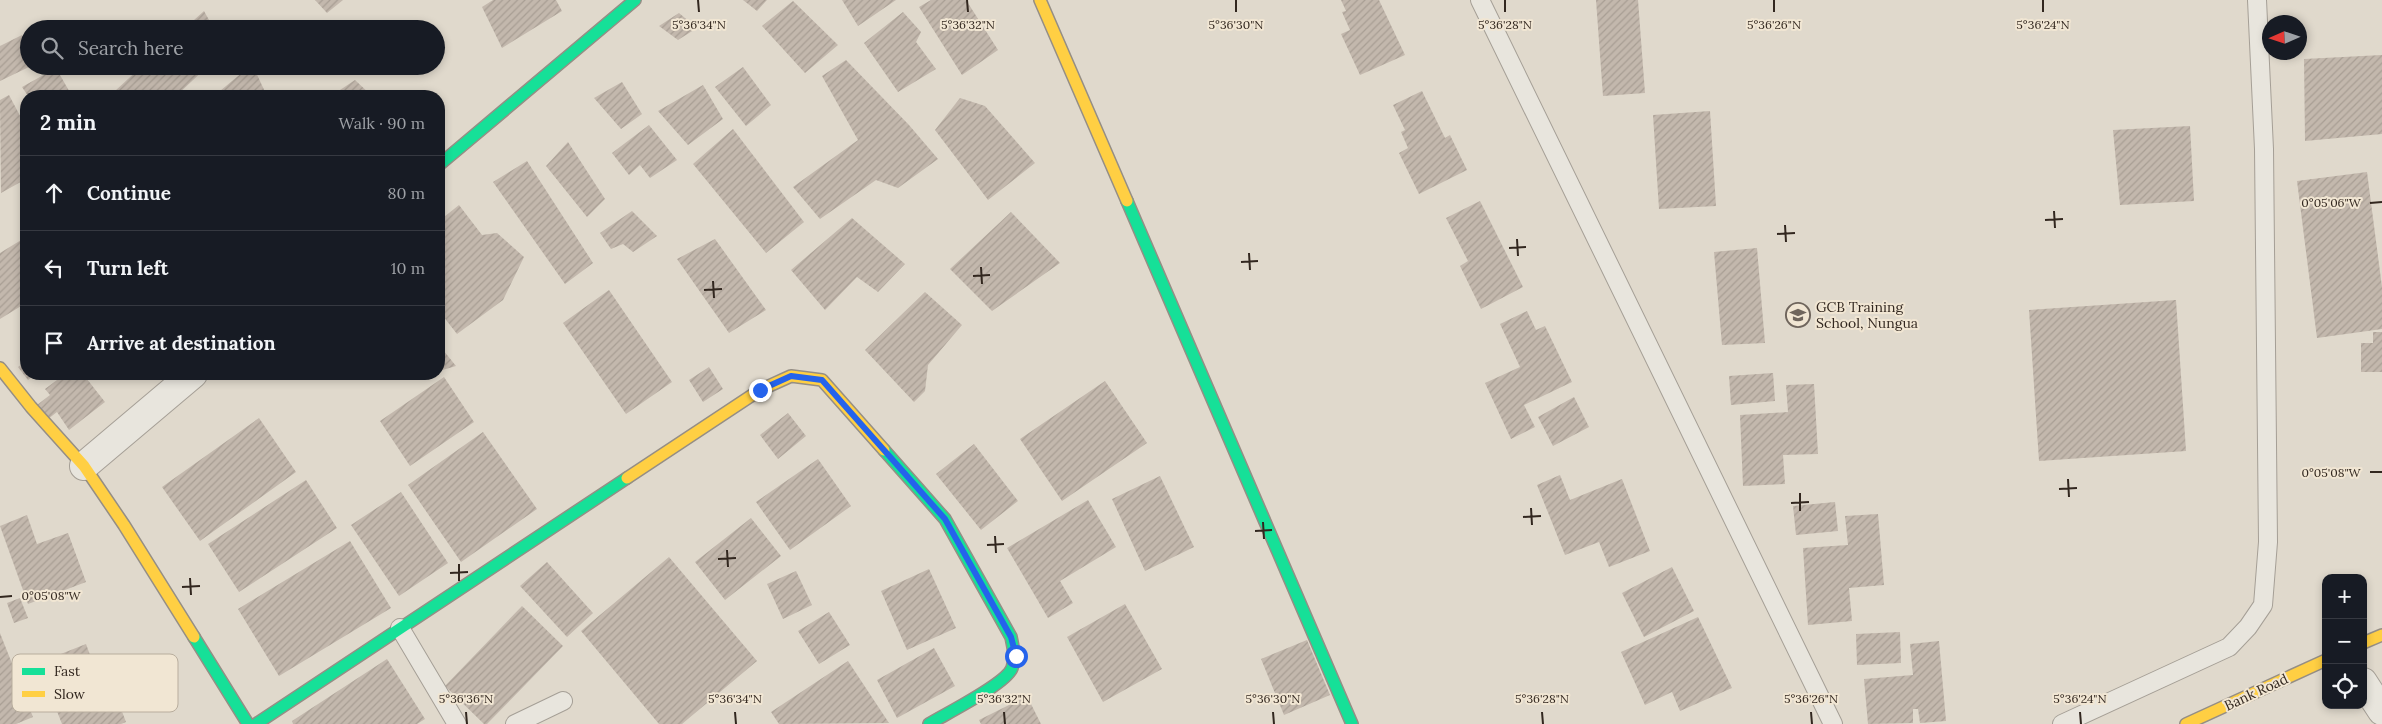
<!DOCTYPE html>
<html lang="en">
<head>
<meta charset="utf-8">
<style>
  :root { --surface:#171b24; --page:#242831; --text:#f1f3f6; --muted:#9ea1a6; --line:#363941 }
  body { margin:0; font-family:Lora,serif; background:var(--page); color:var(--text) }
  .controls { position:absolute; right:15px; bottom:15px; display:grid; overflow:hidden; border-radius:10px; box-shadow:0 2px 8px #0003 }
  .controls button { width:45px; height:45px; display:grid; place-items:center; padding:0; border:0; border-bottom:1px solid var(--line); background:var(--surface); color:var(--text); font:25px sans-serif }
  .compass { position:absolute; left:2262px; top:15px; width:45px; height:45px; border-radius:50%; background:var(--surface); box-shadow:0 2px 8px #0003; rotate:267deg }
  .stop { position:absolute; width:15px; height:15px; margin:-11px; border:4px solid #2563eb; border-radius:50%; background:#fff }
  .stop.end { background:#2563eb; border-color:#fff; box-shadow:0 1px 5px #0008 }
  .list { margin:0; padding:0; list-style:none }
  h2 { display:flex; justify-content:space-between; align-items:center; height:65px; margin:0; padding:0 20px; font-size:21px }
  h2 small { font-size:16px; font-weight:400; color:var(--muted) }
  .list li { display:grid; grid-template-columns:32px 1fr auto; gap:15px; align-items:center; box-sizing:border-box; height:75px; padding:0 20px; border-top:1px solid var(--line) }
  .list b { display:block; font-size:19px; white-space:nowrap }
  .list em { font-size:16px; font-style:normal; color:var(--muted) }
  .icon { flex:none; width:28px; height:28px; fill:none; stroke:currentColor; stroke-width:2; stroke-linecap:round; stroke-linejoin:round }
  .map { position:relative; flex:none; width:2382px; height:724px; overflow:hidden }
  .search { position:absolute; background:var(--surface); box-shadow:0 2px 8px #0003; left:20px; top:20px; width:425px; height:55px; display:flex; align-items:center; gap:12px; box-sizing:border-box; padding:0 18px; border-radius:28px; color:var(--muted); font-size:19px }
  .panel { position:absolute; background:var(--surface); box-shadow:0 2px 8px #0003; left:20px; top:90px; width:425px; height:290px; border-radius:20px }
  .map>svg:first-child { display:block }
  .building { fill:url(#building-hatch) }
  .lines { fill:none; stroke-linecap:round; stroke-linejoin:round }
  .lane-casing { stroke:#a59f96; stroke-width:20 }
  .street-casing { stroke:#a59f96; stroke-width:30 }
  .fast-casing { stroke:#958e85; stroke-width:14 }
  .slow-casing { stroke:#958e85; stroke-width:14 }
  .lane { stroke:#e8e5dd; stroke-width:18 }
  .street { stroke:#e8e5dd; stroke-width:28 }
  .fast { stroke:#16e098; stroke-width:11 }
  .slow { stroke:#ffcf43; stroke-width:11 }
  .route { stroke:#2563eb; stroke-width:6 }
  .ticks { fill:none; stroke:#32271f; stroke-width:2 }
  .labels { text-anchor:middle; stroke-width:4; stroke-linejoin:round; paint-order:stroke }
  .poi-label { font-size:14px; fill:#32271f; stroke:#f1e6d3; text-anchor:start }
  .street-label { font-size:14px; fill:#32271f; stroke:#f1e6d3 }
  .key { fill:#f1e6d3; stroke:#b8ad9d; stroke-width:1 }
  .key-label { font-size:14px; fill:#32271f }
  .ticks-label { font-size:12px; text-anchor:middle; fill:#32271f; stroke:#f1e6d3; stroke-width:4; stroke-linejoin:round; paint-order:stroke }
</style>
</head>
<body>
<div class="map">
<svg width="2382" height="724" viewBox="0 0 2382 724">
  <defs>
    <pattern id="building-hatch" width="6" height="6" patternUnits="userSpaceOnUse" patternTransform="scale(1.25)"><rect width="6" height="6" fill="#c3b8ad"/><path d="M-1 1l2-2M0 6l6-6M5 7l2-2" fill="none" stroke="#a89e94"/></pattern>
  </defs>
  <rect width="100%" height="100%" fill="#e0d9cc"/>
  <path class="building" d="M 315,0 L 343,0 L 327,13 Z
    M 493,0 L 556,0 L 562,11 L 502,48 L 482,7 Z
    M 743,0 L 767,0 L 757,11 Z
    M 842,0 L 896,0 L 858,26 Z
    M 931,0 L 966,0 L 998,50 L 962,75 L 919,7 Z
    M 1341,0 L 1379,0 L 1405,55 L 1360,75 L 1341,34 L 1350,30 L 1342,12 L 1346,11 Z
    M 1596,0 L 1638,0 L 1645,93 L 1603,96 Z
    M 793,1 L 838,45 L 805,73 L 762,26 Z
    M 204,11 L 214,29 L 184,29 Z
    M 903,12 L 921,32 L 916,42 L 936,69 L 898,92 L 864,43 Z
    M 679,13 L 697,28 L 678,40 L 659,26 Z
    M 22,35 L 29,48 L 29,67 L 0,81 L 0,46 Z
    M 2382,55 L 2382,134 L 2305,141 L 2304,59 Z
    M 846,60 L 909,125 L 938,159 L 898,188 L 876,180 L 820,219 L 793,187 L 858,140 L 822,76 Z
    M 142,66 L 208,66 L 176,96 L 119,96 L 115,91 Z
    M 250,66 L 253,66 L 267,96 L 214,96 Z
    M 743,67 L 771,105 L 746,126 L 715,87 Z
    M 56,68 L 72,96 L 28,96 L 22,87 Z
    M 355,80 L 372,96 L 331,96 Z
    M 622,82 L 642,114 L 621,129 L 594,98 Z
    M 703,85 L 723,119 L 688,145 L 658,111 Z
    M 1422,91 L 1445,138 L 1450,135 L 1467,170 L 1419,194 L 1399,153 L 1408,148 L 1401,132 L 1405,130 L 1393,105 Z
    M 9,95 L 26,127 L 26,179 L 1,193 L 0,100 Z
    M 960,98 L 985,106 L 1035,163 L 988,200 L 935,130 Z
    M 26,100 L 26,116 L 20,104 Z
    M 1710,111 L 1716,206 L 1659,209 L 1653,115 Z
    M 649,125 L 677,160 L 650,178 L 640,165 L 629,175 L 612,153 Z
    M 2190,126 L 2194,201 L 2120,205 L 2113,130 Z
    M 733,129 L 804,222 L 766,253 L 693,164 Z
    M 568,142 L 605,199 L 587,217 L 546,166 Z
    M 527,161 L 593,263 L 565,284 L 493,182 Z
    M 2367,172 L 2382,287 L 2382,329 L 2317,338 L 2297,181 Z
    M 1480,201 L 1523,287 L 1481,309 L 1460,266 L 1468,261 L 1446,218 Z
    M 459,205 L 482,235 L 497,233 L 524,257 L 503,300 L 457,334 L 439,311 L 439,221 Z
    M 632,211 L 657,236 L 633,252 L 623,244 L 611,249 L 600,233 Z
    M 1011,212 L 1060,263 L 992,311 L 950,269 Z
    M 852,218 L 905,264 L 878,292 L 857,277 L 825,310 L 791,270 Z
    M 26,237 L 26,303 L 0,319 L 0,253 Z
    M 715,239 L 766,310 L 729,333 L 677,259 Z
    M 1757,248 L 1765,343 L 1722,345 L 1714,252 Z
    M 609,290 L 672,382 L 626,414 L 563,323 Z
    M 925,292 L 962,325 L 928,365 L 925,391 L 914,402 L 865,350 Z
    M 2176,300 L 2186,451 L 2039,461 L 2029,310 Z
    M 1527,311 L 1536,330 L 1545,326 L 1572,382 L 1524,405 L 1535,427 L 1511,439 L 1485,383 L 1520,367 L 1500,324 Z
    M 2373,332 L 2382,332 L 2382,372 L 2361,372 L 2361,343 L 2373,343 Z
    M 439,345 L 456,366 L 439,371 Z
    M 26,361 L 26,374 L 36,374 L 28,380 L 18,367 Z
    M 709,367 L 723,389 L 703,402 L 689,380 Z
    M 1773,373 L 1775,401 L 1731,405 L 1729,376 Z
    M 65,374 L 83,374 L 105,402 L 69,430 L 57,412 L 48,419 L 37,405 L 50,395 L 45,389 Z
    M 408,374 L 426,374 L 410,379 Z
    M 444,377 L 474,422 L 410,466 L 380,421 Z
    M 1105,381 L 1147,443 L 1062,501 L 1020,439 Z
    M 1814,384 L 1818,454 L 1783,455 L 1785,484 L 1743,486 L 1740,415 L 1788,412 L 1786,385 Z
    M 1574,397 L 1589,427 L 1553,446 L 1538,417 Z
    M 788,413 L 806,436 L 778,459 L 760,435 Z
    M 259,418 L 296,472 L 200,541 L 162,487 Z
    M 483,432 L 537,509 L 461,562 L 408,485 Z
    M 974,444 L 1018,501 L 981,530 L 936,474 Z
    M 818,459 L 851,506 L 790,550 L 756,502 Z
    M 1560,475 L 1570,500 L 1622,479 L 1650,551 L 1609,567 L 1599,542 L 1565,555 L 1537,485 Z
    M 1160,476 L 1194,547 L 1145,571 L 1112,499 Z
    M 306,480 L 337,528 L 239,592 L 208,544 Z
    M 401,492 L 448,563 L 399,596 L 351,525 Z
    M 1088,500 L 1116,547 L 1060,581 L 1073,603 L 1048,618 L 1007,548 Z
    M 1835,502 L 1838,531 L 1796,535 L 1793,506 Z
    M 1878,514 L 1884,585 L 1849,588 L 1852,621 L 1808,625 L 1803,548 L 1848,545 L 1845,516 Z
    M 27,515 L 37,544 L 68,533 L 86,582 L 28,604 L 0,526 Z
    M 751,518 L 781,556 L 725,600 L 695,562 Z
    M 350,541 L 391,608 L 279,676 L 238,609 Z
    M 669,557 L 757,661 L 682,724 L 659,724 L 581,631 Z
    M 547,562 L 593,613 L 567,637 L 520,586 Z
    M 1672,567 L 1694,611 L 1644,637 L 1622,593 Z
    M 929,569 L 956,628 L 907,650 L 881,591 Z
    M 796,571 L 812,605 L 783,619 L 767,584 Z
    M 20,598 L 28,618 L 14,623 L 7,603 Z
    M 1125,604 L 1162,669 L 1103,702 L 1067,637 Z
    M 522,606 L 563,646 L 487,724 L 484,724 L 445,686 Z
    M 829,612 L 850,645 L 819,664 L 798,631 Z
    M 1698,617 L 1732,688 L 1680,711 L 1672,692 L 1645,705 L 1621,652 Z
    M 1900,632 L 1901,663 L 1857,665 L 1856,634 Z
    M 0,633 L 33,717 L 16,724 L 0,724 Z
    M 1307,640 L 1330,695 L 1284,715 L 1261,659 Z
    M 1939,641 L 1946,721 L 1920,723 L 1918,709 L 1913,709 L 1913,723 L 1868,724 L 1864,679 L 1913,675 L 1910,644 Z
    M 86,644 L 93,663 L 102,659 L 126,722 L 121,724 L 62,724 L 38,663 Z
    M 934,648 L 955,686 L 897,718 L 877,680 Z
    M 387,659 L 425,719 L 417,724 L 293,724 L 292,721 Z
    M 848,661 L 889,723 L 779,724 L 771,712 Z
    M 1027,696 L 1041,724 L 981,724 L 979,720 Z"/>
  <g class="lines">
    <defs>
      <path id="lane" d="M 1480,0 L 1833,724
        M 400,628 L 457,724
        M 515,724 L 563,701
        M 2062,724 L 2229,647 L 2248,627 L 2263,605 L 2268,542 L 2264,149 L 2257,0"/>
      <path id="street" d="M 84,466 L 193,374
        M 2363,682 L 2382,711"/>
      <path id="fast" d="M 439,165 L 635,0
        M 1127,201 L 1352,724
        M 884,450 L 945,519 L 1011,637 C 1013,647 1016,658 1012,668 C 1006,684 947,713 929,724
        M 194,637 L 248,724
        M 256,724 L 627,478"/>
      <path id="slow" d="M 1040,0 L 1127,201
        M 0,368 L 31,407 L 84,466 L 124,525 L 194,637
        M 627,478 L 760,390 L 791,376 L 822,380 L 884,450
        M 2363,643 L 2382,635
        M 2186,724 L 2326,660"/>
    </defs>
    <use href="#lane" class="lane-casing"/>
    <use href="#street" class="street-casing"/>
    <use href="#fast" class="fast-casing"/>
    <use href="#slow" class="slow-casing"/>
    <use href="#lane" class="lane"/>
    <use href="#street" class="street"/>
    <use href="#fast" class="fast"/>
    <use href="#slow" class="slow"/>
  </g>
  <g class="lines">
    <path class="route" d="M 760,390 L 791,376 L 822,380 L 945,519 L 1011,637 L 1016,656"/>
  </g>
  <path class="ticks" d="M 698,0 L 699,12M 967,0 L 968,12M 1236,0 L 1236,12M 1505,0 L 1505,12M 1774,0 L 1774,12M 2043,0 L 2043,12M 2370,203 L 2382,202M 2054,211 L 2055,228M 2045,220 L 2063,219M 1785,225 L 1786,242M 1777,234 L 1795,233M 1517,239 L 1518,256M 1509,248 L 1526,247M 1249,253 L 1250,270M 1241,262 L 1258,261M 981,267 L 982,284M 973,276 L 990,275M 713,281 L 714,298M 704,290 L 722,289M 2370,472 L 2382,472M 2068,479 L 2069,497M 2059,489 L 2077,488M 1800,493 L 1800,511M 1791,503 L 1809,502M 1531,508 L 1532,525M 1523,517 L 1541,516M 1263,522 L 1264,539M 1255,531 L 1272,530M 995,536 L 996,553M 987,545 L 1004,544M 727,550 L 728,567M 718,559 L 736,558M 459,564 L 459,581M 450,573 L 468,572M 190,578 L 191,595M 182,587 L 200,586M 0,597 L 12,596M 466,712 L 467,724M 735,712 L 736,724M 1004,712 L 1005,724M 1273,712 L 1274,724M 1542,712 L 1543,724M 1811,712 L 1812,724M 2080,712 L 2081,724"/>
  <defs>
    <symbol id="school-ring" viewBox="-11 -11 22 22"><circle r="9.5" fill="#f1e6d3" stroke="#6f655c" stroke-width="1.5"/><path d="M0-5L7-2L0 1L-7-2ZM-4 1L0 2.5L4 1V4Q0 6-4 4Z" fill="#6f655c"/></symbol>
  </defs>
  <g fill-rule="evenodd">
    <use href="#school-ring" x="1784" y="301" width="28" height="28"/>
  </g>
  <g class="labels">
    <g class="poi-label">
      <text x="1816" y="312">GCB Training<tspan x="1816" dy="16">School, Nungua</tspan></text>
    </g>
    <g class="street-label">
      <text transform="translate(2256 692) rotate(-25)" y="5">Bank Road</text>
    </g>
  </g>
  <rect x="12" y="654" width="166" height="58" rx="8" class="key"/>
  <rect x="22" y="668" width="23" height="7" fill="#16e098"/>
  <rect x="22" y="691" width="23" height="6" fill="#ffcf43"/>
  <g class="key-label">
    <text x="54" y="676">Fast</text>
    <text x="54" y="699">Slow</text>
  </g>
  <g class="ticks-label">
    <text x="699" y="29">5°36'34"N</text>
    <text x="968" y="29">5°36'32"N</text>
    <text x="1236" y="29">5°36'30"N</text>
    <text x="1505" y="29">5°36'28"N</text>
    <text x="1774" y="29">5°36'26"N</text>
    <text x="2043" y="29">5°36'24"N</text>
    <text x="2331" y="207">0°05'06"W</text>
    <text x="2331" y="477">0°05'08"W</text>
    <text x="51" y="600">0°05'08"W</text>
    <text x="466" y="703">5°36'36"N</text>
    <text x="735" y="703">5°36'34"N</text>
    <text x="1004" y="703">5°36'32"N</text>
    <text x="1273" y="703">5°36'30"N</text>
    <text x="1542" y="703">5°36'28"N</text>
    <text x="1811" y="703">5°36'26"N</text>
    <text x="2080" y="703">5°36'24"N</text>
  </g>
</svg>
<div class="controls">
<button>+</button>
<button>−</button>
<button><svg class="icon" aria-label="locate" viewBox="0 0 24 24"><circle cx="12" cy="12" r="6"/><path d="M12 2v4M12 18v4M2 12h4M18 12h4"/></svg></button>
</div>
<svg class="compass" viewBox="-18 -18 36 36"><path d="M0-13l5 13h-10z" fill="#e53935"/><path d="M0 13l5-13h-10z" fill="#9ea1a6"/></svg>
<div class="stop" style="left:1016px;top:656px"></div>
<div class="stop end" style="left:760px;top:390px"></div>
<div class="search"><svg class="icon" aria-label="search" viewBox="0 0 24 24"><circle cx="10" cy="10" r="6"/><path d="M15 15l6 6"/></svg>Search here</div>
<section class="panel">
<h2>2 min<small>Walk · 90 m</small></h2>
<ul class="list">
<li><svg class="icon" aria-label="ahead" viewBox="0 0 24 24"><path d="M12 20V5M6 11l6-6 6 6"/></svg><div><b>Continue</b></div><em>80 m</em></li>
<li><svg class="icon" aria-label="left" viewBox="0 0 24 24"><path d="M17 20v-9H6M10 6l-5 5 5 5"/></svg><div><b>Turn left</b></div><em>10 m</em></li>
<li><svg class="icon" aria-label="arrive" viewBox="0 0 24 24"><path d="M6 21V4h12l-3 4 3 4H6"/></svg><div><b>Arrive at destination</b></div></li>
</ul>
</section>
</div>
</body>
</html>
